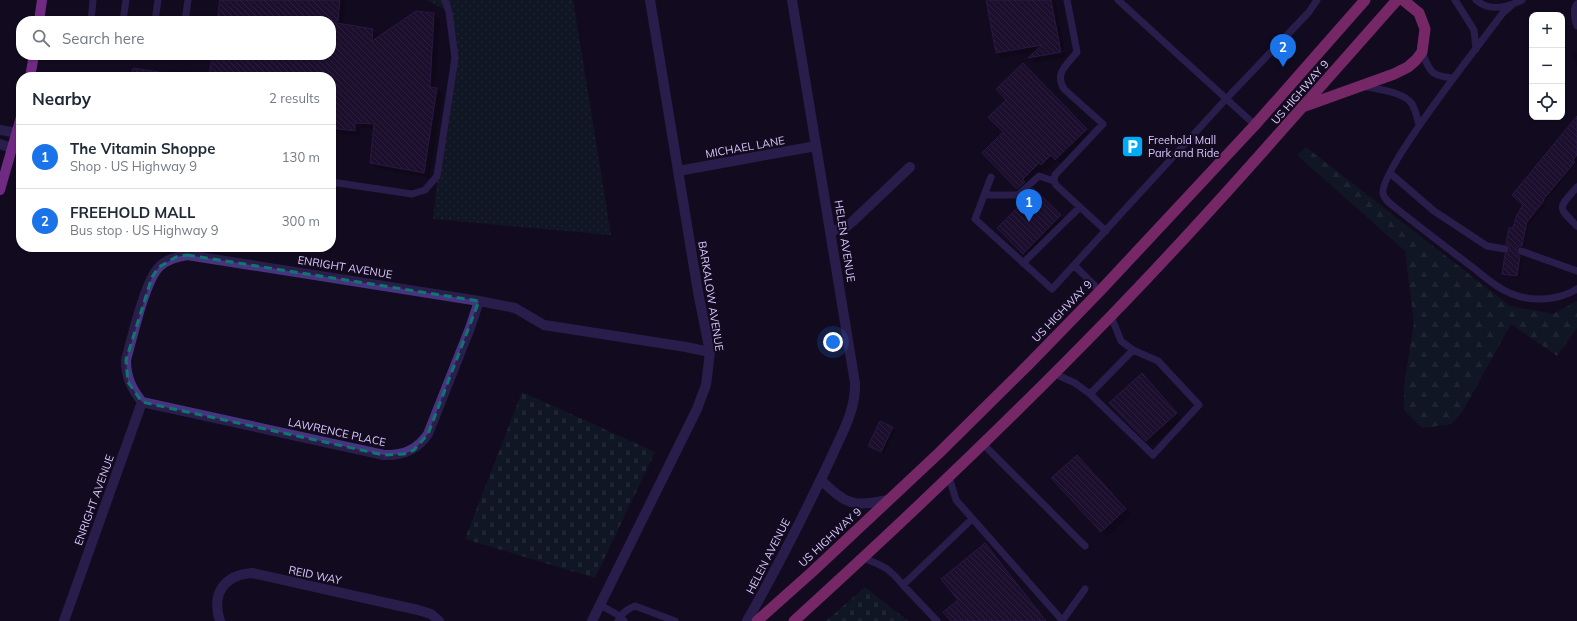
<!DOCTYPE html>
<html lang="en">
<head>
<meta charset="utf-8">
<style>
  :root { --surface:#fff; --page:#f2f2f3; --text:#1f2937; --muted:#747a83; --line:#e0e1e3; --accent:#1a73e8 }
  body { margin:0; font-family:Mulish,sans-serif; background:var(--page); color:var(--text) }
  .controls { position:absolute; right:12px; top:12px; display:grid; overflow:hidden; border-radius:8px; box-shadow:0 1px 3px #0004 }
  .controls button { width:36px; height:36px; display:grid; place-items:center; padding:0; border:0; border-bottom:1px solid var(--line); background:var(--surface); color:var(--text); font:20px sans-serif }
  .you { position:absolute; left:833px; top:342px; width:14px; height:14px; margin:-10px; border:3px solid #fff; border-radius:50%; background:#1a73e8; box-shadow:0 0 0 6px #1a73e833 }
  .badge { display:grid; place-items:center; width:26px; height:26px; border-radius:50%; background:var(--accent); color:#fff; font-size:13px; font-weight:700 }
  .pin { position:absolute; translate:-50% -33px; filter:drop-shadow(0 1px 2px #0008) }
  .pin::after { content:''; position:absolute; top:21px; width:14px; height:12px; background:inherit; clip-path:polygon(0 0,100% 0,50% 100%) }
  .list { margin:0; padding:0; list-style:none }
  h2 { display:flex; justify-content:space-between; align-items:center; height:52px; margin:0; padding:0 16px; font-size:17px }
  h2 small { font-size:13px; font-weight:400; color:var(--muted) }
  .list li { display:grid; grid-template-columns:26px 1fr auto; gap:12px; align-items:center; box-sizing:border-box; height:64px; padding:0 16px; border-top:1px solid var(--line) }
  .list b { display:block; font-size:15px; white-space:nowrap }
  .list p { margin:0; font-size:13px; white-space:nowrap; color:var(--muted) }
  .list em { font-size:13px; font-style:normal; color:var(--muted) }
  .icon { flex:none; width:22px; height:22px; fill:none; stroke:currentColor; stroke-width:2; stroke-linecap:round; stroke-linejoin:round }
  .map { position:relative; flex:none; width:1577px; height:621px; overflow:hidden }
  .search { position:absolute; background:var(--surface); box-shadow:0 1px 3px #0004; left:16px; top:16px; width:320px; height:44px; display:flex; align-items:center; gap:10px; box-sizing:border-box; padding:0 14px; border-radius:16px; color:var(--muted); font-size:15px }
  .panel { position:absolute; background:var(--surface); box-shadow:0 1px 3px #0004; left:16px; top:72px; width:320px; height:180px; border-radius:16px }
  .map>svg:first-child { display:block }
  .green { fill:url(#green-dots) }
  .forest { fill:url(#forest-firs) }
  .cemetery { fill:url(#cemetery-stones) }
  .shadow { fill:#0007 }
  .building { fill:url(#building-back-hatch); stroke:#44276e }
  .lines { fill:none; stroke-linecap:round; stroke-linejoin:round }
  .service { stroke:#463481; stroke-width:7 }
  .minor { stroke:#463481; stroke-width:10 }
  .primary { stroke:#e250ff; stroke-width:10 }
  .trunk { stroke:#f04abb; stroke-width:11 }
  .marked { fill:none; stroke:#0f766e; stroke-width:3; stroke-dasharray:8 5; stroke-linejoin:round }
  .labels { text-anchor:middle; stroke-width:4; stroke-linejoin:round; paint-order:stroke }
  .street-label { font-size:11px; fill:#dbc9ff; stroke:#130b1f }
  .poi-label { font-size:11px; fill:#dbc9ff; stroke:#130b1f; text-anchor:start }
</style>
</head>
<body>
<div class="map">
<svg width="1577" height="621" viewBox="0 0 1577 621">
  <defs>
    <pattern id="green-dots" width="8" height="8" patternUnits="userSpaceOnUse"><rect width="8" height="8" fill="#0e2529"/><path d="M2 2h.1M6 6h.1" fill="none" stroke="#304349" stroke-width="1.8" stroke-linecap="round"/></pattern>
    <pattern id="forest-firs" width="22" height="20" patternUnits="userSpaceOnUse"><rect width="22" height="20" fill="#0e2529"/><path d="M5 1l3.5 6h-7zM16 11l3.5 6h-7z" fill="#304349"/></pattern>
    <pattern id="cemetery-stones" width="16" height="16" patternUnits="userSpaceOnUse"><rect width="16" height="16" fill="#0e2529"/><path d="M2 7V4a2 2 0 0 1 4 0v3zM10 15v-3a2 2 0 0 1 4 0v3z" fill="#304349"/></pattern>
    <pattern id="building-back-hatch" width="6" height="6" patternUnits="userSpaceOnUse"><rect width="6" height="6" fill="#281641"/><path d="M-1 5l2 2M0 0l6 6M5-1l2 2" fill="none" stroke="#47375e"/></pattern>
  </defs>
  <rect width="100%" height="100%" fill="#130b1f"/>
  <path class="green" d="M 425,0 L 573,0 L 611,235 L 433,219 L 454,31 L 449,11 Z"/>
  <path class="forest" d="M 1306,147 L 1510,306 L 1553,314 L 1577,301 L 1577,328 L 1557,356 L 1511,324 L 1462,412 L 1451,424 L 1422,428 L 1404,410 L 1404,385 L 1414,323 L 1405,251 L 1297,155 Z"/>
  <path class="cemetery" d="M 522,392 L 655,452 L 595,578 L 465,539 Z
    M 865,587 L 908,621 L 826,621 Z"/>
  <path class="shadow" d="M 221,0 L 346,0 L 343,25 L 372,30 L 378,36 L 378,38 L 416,12 L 434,14 L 440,20 L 435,88 L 443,94 L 429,178 L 377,168 L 371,163 L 375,129 L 361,128 L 360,136 L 331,133 L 331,77 L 132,77 L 134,69 L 168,74 L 169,69 L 211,75 L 214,55 L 331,55 L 331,21 L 218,21 Z
    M 987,0 L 1055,0 L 1065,50 L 1043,54 L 1041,57 L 1065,52 L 1066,57 L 1035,63 L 1030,58 L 1036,52 L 1002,58 L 997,52 Z
    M 1577,53 L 1577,66 L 1573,54 Z
    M 1023,64 L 1092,135 L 1062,165 L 1057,160 L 1047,170 L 1046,168 L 1028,185 L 1023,194 L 983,153 L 1004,132 L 1007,100 Z
    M 1577,124 L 1577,163 L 1544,203 L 1546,204 L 1529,224 L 1524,248 L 1520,249 L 1518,252 L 1519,256 L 1522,259 L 1519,278 L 1505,275 L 1503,273 L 1511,249 L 1514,230 Z
    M 1033,190 L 1066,222 L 1029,259 L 998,228 L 1027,199 Z
    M 1148,380 L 1182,419 L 1152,446 L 1111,403 Z
    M 892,428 L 895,430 L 884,454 L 869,446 Z
    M 1083,462 L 1131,515 L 1107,537 L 1101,532 Z
    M 985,545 L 991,550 L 1046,621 L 952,621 L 959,600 Z"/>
  <path class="building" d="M 220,0 L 340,0 L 338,21 L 217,21 Z
    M 986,0 L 1051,0 L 1061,52 L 1028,58 L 1042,45 L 996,53 Z
    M 416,11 L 434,13 L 430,87 L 437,88 L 424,173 L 370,163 L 374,124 L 355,123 L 355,131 L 331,128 L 331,77 L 209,77 L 212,55 L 331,55 L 331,22 L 373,29 L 372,41 Z
    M 1023,63 L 1087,129 L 1055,160 L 1051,155 L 1041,165 L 1039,163 L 1023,179 L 1025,182 L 1017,189 L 982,153 L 1003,132 L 988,117 L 1006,100 L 996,89 Z
    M 133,68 L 159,72 L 159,77 L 131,77 Z
    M 1577,116 L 1577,155 L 1573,160 L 1575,162 L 1543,200 L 1544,201 L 1527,222 L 1522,246 L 1518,247 L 1516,250 L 1517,254 L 1520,256 L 1517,276 L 1502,274 L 1505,254 L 1509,252 L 1510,249 L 1508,245 L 1506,244 L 1509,228 L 1513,228 L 1516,217 L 1523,205 L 1512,195 Z
    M 1033,188 L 1061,215 L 1023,254 L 997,228 L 1026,199 L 1024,197 Z
    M 1142,373 L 1177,413 L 1146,441 L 1109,403 Z
    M 880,421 L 893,427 L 881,452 L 868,446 Z
    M 1077,455 L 1126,509 L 1101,532 L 1051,478 Z
    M 985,543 L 1046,621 L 951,621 L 943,612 L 958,600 L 941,579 Z"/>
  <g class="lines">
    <path class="service" d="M 1067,0 L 1077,52 C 1067,65 1054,73 1064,89 L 1103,124 L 1055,175 L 1054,181 L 1056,185 L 1106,231
      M 1118,0 L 1255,125
      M 1455,0 L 1474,30 L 1476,49
      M 1476,0 C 1489,12 1508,7 1522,0
      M 1577,4 C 1572,10 1575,20 1577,26
      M 1512,5 L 1502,14 C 1483,40 1380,169 1383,193 C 1384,200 1391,204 1397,209 C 1420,227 1443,245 1467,263 C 1482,274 1497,289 1515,295 C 1534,302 1560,300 1577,289
      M 91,21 L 93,0
      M 123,21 L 126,0
      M 155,21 L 158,0
      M 185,21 L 188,0
      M 1422,52 C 1430,72 1431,76 1453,78
      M 1363,86 C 1376,89 1405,92 1412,104 C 1416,111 1417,118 1419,125
      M 1390,173 L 1434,211 L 1487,246 L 1505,249
      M 991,177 L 975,219 L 1052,289 L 1226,99 L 1309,12 L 1317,0
      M 331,182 L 412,194 L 425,190 L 437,176 L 455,58 L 449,12 L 445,0
      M 1577,187 C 1559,208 1556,206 1577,226
      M 984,195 L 1018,195 L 1039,176 L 1054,181
      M 1521,251 L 1577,271
      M 1023,263 L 1080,207
      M 1074,265 L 1100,291
      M 1053,373 L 1075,383 L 1090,394 L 1153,455 L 1199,405 L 1158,361 L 1133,350 L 1121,341 L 1111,316
      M 1090,394 L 1133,350
      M 983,444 L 1085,546
      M 949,477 L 956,500 L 1062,620
      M 863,558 C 884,566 889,568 903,585
      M 600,605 L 620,616 L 624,621
      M 618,621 C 621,614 627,609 635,606 L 675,621
      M 937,621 L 903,585 L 972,519
      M 1062,621 L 1085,589"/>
    <path class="minor" d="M 0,130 L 17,133
      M 0,144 L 12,148
      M 678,171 L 816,146
      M 831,231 L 846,227 L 852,222 L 910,167
      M 142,402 L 384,455 C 403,456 417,450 428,434 L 470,328 L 479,301
      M 821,480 C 847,505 852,507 888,500
      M 64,621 L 142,402 C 132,389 126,378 126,360 C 132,339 145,281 159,267 C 167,259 177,257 187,255 L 479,301 L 515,308 L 544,325 L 686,347 L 710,352
      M 220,621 C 211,594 224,575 252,573 L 418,610 L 431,614 L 439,621
      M 592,621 L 697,409 L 706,385 L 710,352 L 698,292 L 650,0
      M 747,621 C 777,568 805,513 831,458 C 842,433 856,410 855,383 L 792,0"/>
    <path class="primary" d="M 39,21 L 42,0
      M 30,77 L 34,55
      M 0,190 L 21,117"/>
    <path class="trunk" d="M 1305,106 L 1394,74 L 1408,67 L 1416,60 L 1422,52 L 1425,29 L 1419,13 L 1403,0
      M 757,621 L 812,572 L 939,453 L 1029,364 L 1100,291 L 1255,125 L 1365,0
      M 794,621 C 903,522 1009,421 1111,316 C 1210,214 1303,106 1397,0"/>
  </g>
  <path d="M0 0H1577V621H0ZM 187,255 L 479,301 L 428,434 L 414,450 L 404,454 L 384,455 L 142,402 L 128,382 L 126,360 L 152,277 L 159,267 L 176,257 Z" fill="#130b1f" fill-opacity=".55" fill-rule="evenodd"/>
  <path class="marked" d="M 187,255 L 479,301 L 428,434 L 414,450 L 404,454 L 384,455 L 142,402 L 128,382 L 126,360 L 152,277 L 159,267 L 176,257 Z"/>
  <defs>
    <symbol id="parking-square" viewBox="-11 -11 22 22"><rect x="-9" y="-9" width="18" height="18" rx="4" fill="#00aaf4" stroke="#130b1f"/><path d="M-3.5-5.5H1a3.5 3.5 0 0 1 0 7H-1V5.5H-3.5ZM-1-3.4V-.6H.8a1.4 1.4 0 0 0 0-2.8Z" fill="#fff"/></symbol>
  </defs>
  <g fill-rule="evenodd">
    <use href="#parking-square" x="1120" y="134" width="25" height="25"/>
  </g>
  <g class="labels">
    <g class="street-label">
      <text transform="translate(1300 92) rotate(-49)" y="4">US HIGHWAY 9</text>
      <text transform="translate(745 147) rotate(-10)" y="4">MICHAEL LANE</text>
      <text transform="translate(845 241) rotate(81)" y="4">HELEN AVENUE</text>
      <text transform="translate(345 267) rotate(9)" y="4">ENRIGHT AVENUE</text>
      <text transform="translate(711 296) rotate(81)" y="4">BARKALOW AVENUE</text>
      <text transform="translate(1062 311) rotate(-46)" y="4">US HIGHWAY 9</text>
      <text transform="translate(337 432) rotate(12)" y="4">LAWRENCE PLACE</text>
      <text transform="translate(94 500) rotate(-70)" y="4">ENRIGHT AVENUE</text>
      <text transform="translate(830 537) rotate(-43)" y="4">US HIGHWAY 9</text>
      <text transform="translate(768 556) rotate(-63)" y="4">HELEN AVENUE</text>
      <text transform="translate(315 575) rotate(12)" y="4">REID WAY</text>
    </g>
    <g class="poi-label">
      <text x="1148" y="144">Freehold Mall<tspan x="1148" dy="13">Park and Ride</tspan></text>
    </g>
  </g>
</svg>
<div class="controls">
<button>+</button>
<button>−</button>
<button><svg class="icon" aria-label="locate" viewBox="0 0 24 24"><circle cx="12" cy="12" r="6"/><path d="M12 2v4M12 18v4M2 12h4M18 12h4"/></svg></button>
</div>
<div class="you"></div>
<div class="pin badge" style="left:1029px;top:222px">1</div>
<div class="pin badge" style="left:1283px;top:67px">2</div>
<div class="search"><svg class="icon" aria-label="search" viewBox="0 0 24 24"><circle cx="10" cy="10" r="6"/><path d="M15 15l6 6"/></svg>Search here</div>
<section class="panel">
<h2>Nearby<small>2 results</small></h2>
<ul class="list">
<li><span class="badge">1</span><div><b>The Vitamin Shoppe</b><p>Shop · US Highway 9</p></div><em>130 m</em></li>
<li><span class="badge">2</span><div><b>FREEHOLD MALL</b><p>Bus stop · US Highway 9</p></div><em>300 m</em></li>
</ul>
</section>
</div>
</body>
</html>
